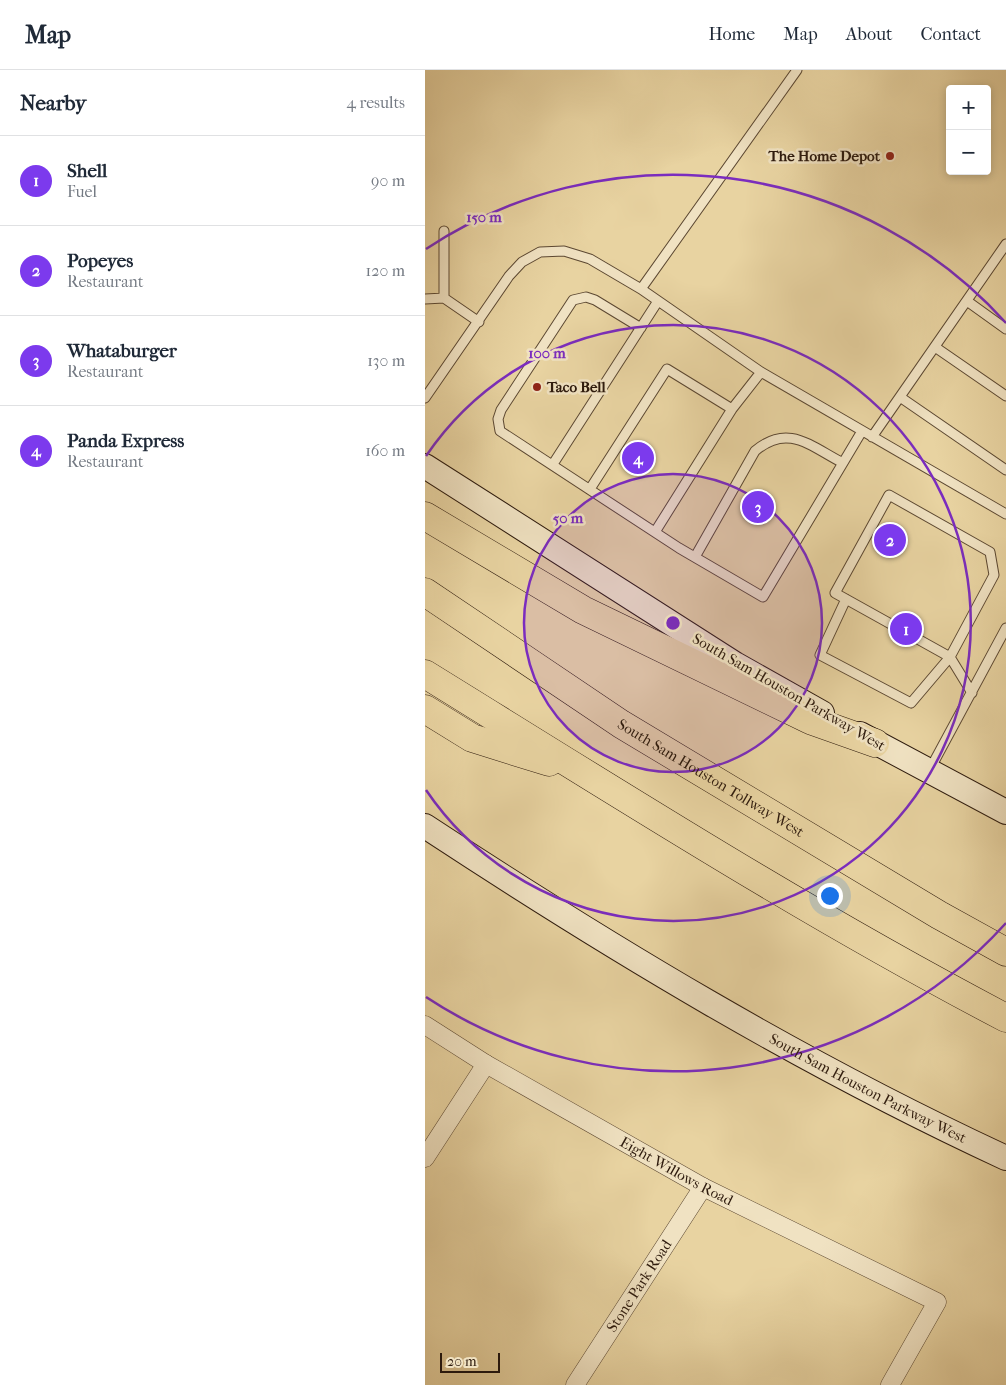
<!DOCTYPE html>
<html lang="en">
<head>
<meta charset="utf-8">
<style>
  :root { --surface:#fff; --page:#f6f6f7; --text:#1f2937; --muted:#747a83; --line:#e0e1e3; --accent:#7c3aed }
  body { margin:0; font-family:"IM FELL French Canon",serif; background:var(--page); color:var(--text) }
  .controls { position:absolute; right:15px; top:15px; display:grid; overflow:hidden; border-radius:5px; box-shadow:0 2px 8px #0003 }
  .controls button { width:45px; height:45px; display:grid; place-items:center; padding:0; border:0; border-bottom:1px solid var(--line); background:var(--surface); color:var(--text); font:25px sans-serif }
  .scale { position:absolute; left:15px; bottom:12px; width:60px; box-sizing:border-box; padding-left:5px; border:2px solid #2d1a0d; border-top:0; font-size:14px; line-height:18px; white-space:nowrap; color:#2d1a0d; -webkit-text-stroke:4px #f0e2c2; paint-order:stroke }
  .you { position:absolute; left:404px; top:825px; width:18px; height:18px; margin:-12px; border:4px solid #fff; border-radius:50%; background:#1a73e8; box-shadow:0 0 0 8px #1a73e833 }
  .badge { display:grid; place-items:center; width:32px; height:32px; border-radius:50%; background:var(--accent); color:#fff; font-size:16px; font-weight:700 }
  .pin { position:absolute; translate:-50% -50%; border:2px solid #fff; box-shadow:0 1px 5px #0006 }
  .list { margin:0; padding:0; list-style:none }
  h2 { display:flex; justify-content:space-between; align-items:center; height:65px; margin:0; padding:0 20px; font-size:21px }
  h2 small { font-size:16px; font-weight:400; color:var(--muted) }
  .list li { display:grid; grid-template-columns:32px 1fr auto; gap:15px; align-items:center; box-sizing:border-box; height:90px; padding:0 20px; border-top:1px solid var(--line) }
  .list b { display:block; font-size:19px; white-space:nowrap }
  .list p { margin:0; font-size:16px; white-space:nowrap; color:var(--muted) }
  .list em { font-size:16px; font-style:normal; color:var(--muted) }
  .map { position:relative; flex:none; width:581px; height:1315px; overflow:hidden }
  header { display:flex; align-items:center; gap:30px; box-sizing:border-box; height:70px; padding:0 25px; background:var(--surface); border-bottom:1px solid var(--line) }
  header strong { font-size:24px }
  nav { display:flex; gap:28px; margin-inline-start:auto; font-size:18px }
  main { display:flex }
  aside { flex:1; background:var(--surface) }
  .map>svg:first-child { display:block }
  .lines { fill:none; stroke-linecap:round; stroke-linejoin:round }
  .lane-casing { stroke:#5c4832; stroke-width:11 }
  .street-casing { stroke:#5c4832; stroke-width:19 }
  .secondary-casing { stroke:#2d1a0d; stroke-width:26 }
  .highway-casing { stroke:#2d1a0d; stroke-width:29 }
  .lane { stroke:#f0e2c2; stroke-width:9 }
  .street { stroke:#f0e2c2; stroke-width:18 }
  .secondary { stroke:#f0e2c2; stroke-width:24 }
  .highway { stroke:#e8d3a1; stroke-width:28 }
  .ring { fill:none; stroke:#7b2cbf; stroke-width:2.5 }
  .poi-dot { fill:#8f2418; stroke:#f0e2c2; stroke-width:2 }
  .labels { text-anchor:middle; stroke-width:5; stroke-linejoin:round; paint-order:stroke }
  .poi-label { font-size:15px; font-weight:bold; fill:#2d1a0d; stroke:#f0e2c2; text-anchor:end }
  .street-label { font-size:15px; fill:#2d1a0d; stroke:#f0e2c2 }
  .centre { fill:#7b2cbf; stroke:#f0e2c2; stroke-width:2.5 }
  .ring-label { font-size:15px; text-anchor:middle; font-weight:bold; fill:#7b2cbf; stroke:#f0e2c2; stroke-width:5; stroke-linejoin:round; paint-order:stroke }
</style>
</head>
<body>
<header>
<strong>Map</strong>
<nav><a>Home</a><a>Map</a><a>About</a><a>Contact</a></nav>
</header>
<main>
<aside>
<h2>Nearby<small>4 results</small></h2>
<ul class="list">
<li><span class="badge">1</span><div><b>Shell</b><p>Fuel</p></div><em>90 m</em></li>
<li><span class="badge">2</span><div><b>Popeyes</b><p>Restaurant</p></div><em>120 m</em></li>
<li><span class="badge">3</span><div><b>Whataburger</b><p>Restaurant</p></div><em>130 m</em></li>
<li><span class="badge">4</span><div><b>Panda Express</b><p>Restaurant</p></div><em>160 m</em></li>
</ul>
</aside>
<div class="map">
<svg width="581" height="1315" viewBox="0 0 581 1315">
  <rect width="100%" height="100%" fill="#e8d3a1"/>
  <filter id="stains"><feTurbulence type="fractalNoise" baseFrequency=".004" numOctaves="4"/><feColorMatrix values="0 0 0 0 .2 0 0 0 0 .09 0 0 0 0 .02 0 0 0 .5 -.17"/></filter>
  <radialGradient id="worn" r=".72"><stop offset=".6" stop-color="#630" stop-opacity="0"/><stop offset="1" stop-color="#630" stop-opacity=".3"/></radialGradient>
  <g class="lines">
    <defs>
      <path id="lane" d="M 19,161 L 19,228
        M 216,219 L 372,0
        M 0,229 L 19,228 L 54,252
        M 542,231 L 581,259
        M 216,258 L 170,230 L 161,227 L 148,230 L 76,340 L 73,349 L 75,361 L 254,478 L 338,527 L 437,361
        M 510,277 L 581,326
        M 475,327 L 581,400
        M 0,328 L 84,206 L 97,192 L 115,182 L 139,181 L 165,189 L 216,219 L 336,302 L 581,444
        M 447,367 L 581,174
        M 128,394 L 233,231
        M 165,419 L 242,299 L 307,339
        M 230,462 L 307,339 L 336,302
        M 270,487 L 330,381 C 363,353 385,376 418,393
        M 421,529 L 395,585 L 486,633 L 525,587 L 569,505 L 565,482 L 464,425 L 410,523 L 525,587 L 547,623
        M 504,701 L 581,558"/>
      <g id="street">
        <path id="s1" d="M 0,955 L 61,994 L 278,1117 L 512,1232 L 465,1315"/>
        <path d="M 0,1088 L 61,994"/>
        <path id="s2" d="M 150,1315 L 278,1117"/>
      </g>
      <g id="secondary">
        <path d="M 0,396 L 310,594 L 397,643"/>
        <path d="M 435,664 L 581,742"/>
        <path id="s3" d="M 0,756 C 187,879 378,994 581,1088"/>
      </g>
      <g id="highway">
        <path d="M 0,446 L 158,540 L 385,650 L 450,673"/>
        <path id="s4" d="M 0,522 L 196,654 L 514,845 L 581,882"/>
        <path d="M 0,604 C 191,722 382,844 581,948"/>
        <path d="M 0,639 L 47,668 L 124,692"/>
      </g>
    </defs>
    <use href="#lane" class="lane-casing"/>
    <use href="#street" class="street-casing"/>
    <use href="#secondary" class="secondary-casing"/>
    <use href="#highway" class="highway-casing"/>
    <use href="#lane" class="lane"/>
    <use href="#street" class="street"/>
    <use href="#secondary" class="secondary"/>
    <use href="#highway" class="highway"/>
  </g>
  <circle cx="248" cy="553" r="149" fill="#7b2cbf" fill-opacity=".12"/>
  <g class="ring">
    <circle cx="248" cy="553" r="149"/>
    <path d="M1 386A298 298 0 1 1 1 720"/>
    <path d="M581 853A448 448 0 0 1 1 927M1 179A448 448 0 0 1 581 253"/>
  </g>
  <g class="poi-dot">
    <circle cx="465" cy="86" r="5"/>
    <circle cx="112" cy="317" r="5"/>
  </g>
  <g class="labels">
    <g class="poi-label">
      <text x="455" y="91">The Home Depot</text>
      <text x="122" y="322" text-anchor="start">Taco Bell</text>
    </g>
    <g class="street-label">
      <text transform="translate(364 622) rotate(30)" y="5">South Sam Houston Parkway West</text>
      <text dy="5" stroke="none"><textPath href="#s4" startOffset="341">South Sam Houston Tollway West</textPath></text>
      <text dy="5" stroke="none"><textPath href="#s3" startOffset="515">South Sam Houston Parkway West</textPath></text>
      <text dy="5" stroke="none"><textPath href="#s1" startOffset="291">Eight Willows Road</textPath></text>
      <text dy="5" stroke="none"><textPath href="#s2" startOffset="118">Stone Park Road</textPath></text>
    </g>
  </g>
  <circle cx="248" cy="553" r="8" class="centre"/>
  <g class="ring-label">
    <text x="59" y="152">150 m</text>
    <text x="122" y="288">100 m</text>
    <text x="143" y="453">50 m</text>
  </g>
  <rect width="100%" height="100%" filter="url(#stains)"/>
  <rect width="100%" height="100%" fill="url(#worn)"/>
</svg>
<div class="controls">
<button>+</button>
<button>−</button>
</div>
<div class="scale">20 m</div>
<div class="you"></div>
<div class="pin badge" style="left:481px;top:559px">1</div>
<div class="pin badge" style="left:465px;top:470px">2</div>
<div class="pin badge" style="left:333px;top:437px">3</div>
<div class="pin badge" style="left:213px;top:388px">4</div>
</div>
</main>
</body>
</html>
